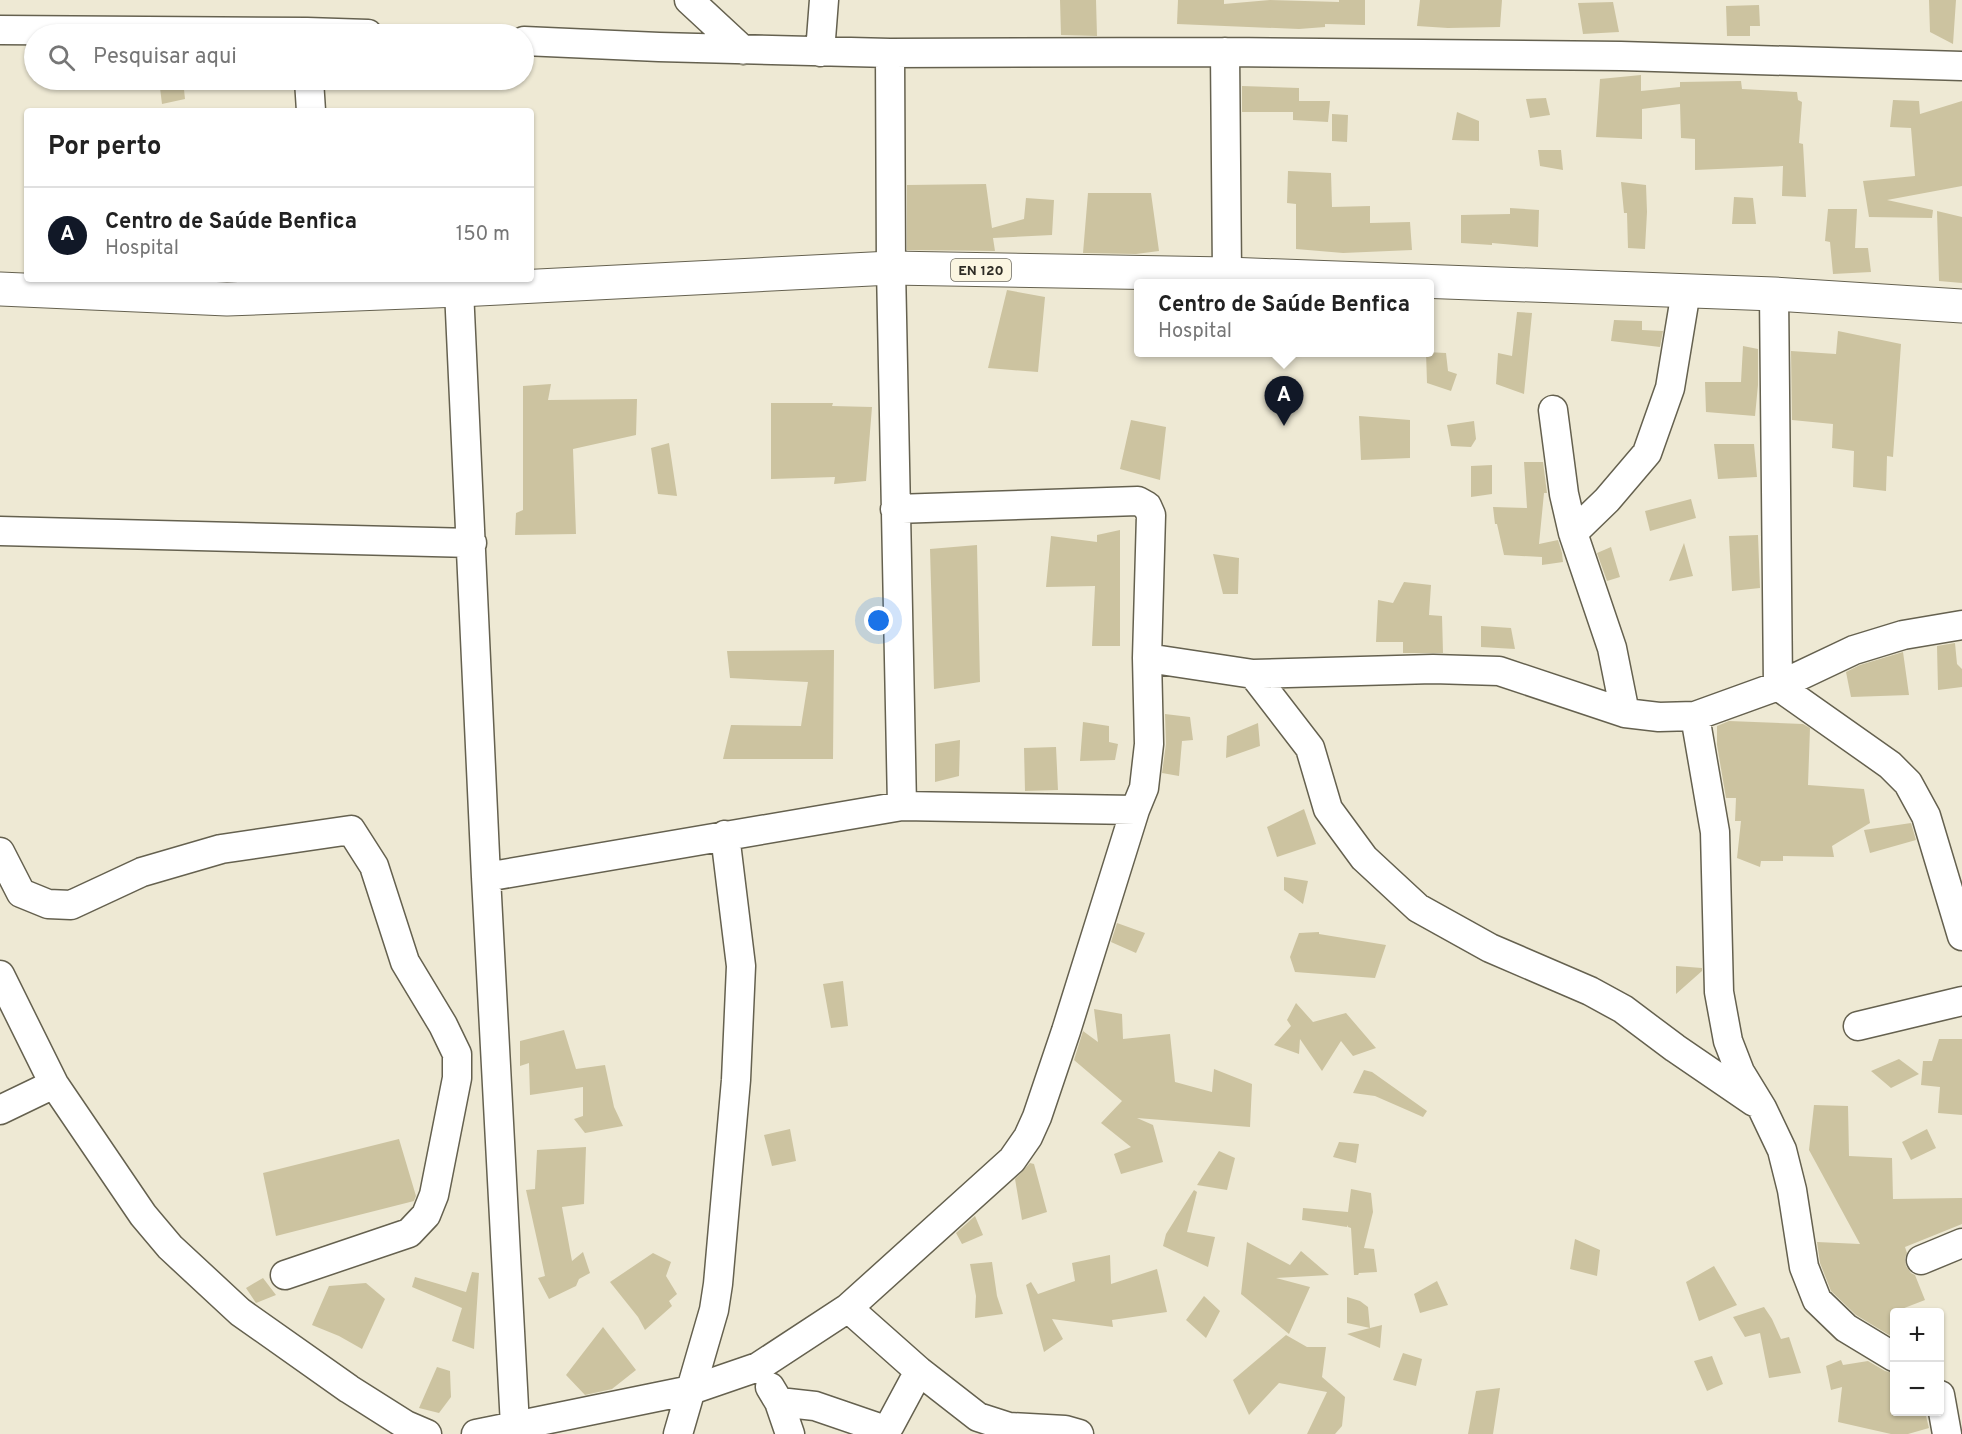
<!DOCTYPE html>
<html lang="pt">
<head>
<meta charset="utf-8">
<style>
  :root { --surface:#fff; --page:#f2f2f2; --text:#222; --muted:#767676; --line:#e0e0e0; --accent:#111827 }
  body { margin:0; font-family:Overpass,sans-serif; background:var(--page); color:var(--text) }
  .controls { position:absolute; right:18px; bottom:18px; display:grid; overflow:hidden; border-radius:6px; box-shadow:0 2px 4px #0004 }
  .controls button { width:54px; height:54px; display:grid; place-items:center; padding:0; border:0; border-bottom:2px solid var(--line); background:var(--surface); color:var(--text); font:30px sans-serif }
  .you { position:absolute; left:879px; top:621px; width:21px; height:21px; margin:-15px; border:4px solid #fff; border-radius:50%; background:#1a73e8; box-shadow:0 0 0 9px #1a73e833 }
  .badge { display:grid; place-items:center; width:39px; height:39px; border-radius:50%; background:var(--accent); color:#fff; font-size:20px; font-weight:700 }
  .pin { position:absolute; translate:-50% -50px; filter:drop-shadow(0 2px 3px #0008) }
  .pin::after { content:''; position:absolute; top:32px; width:21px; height:18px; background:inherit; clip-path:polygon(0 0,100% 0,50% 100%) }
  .popup { position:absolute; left:1134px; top:279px; width:300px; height:78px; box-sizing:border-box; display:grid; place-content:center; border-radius:6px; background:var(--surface); filter:drop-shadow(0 2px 4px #0005); font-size:20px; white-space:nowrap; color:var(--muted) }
  .popup b { font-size:22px; color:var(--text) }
  .popup::after { content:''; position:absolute; left:50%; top:100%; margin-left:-12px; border:12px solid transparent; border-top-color:var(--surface) }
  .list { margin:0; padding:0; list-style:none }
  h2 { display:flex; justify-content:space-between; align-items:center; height:78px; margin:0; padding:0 24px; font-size:26px }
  h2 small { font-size:20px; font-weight:400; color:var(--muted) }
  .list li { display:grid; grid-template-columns:39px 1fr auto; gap:18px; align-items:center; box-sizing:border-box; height:96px; padding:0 24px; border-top:2px solid var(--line) }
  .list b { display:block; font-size:22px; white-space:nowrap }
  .list p { margin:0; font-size:20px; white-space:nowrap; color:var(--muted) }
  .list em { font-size:20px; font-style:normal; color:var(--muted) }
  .icon { flex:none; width:33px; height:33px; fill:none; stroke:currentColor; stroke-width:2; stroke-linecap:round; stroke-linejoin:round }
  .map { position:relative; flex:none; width:1962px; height:1434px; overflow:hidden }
  .search { position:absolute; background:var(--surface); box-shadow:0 2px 4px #0004; left:24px; top:24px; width:510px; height:66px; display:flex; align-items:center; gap:15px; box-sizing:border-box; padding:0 21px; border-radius:33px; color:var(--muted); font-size:22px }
  .panel { position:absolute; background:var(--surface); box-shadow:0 2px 4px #0004; left:24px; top:108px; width:510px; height:174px; border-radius:6px }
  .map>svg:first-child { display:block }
  .building { fill:#ccc3a0 }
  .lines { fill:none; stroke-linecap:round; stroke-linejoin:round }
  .minor-casing { stroke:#65614f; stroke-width:31 }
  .major-casing { stroke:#65614f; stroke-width:35 }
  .minor { stroke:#fff; stroke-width:28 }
  .major { stroke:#fff; stroke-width:33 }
  .labels { text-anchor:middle; stroke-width:4.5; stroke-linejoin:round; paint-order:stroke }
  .shield { fill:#fbf6e1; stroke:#6c695d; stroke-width:1.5 }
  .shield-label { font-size:14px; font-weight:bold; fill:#2e2c25 }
</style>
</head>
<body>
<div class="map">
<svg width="1962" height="1434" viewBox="0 0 1962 1434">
  <rect width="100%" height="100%" fill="#eee9d4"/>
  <path class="building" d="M 1060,0 L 1096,0 L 1097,36 L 1061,35 Z
    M 1178,0 L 1224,0 L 1224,4 L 1270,0 L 1339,2 L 1339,0 L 1365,0 L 1365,25 L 1325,24 L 1325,27 L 1299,29 L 1177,24 Z
    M 1420,0 L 1502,0 L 1500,27 L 1448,28 L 1417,26 Z
    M 1929,0 L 1956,0 L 1953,44 L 1930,32 Z
    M 1613,2 L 1619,32 L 1583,34 L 1578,3 Z
    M 1759,5 L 1760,26 L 1750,26 L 1750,36 L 1727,36 L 1726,6 Z
    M 1641,75 L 1641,91 L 1680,87 L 1680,82 L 1741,81 L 1742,89 L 1797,92 L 1798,100 L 1802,102 L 1799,143 L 1803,144 L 1806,197 L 1782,196 L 1783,166 L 1695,170 L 1695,139 L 1681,138 L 1680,104 L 1642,109 L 1642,139 L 1596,137 L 1600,79 Z
    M 159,80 L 183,80 L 185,99 L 162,104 Z
    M 1242,86 L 1299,88 L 1299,101 L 1330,101 L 1328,122 L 1293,120 L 1293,112 L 1242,112 Z
    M 1546,98 L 1550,115 L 1530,118 L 1526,99 Z
    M 1893,100 L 1919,101 L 1920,114 L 1962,101 L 1962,186 L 1887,200 L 1933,210 L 1932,218 L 1869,217 L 1863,181 L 1915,176 L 1911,128 L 1890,127 Z
    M 1457,112 L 1479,121 L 1479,141 L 1452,140 Z
    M 1332,114 L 1348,115 L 1347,142 L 1332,141 Z
    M 1538,150 L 1561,150 L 1563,170 L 1540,166 Z
    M 1288,171 L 1331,173 L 1332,207 L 1370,206 L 1370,223 L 1410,222 L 1412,250 L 1343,253 L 1296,249 L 1296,204 L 1287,203 Z
    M 1621,182 L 1646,185 L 1647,212 L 1645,249 L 1628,248 L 1627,213 L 1624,213 Z
    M 986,184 L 992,228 L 1024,219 L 1026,198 L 1054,200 L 1052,235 L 993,238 L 995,251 L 907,250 L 907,185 Z
    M 1088,193 L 1151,193 L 1159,251 L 1136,254 L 1083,253 Z
    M 1734,197 L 1753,198 L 1756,224 L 1732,224 Z
    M 1510,208 L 1539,210 L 1538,247 L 1492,243 L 1492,245 L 1461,243 L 1461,215 L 1510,214 Z
    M 1828,209 L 1857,209 L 1855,248 L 1868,248 L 1871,272 L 1833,274 L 1830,242 L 1825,241 Z
    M 1937,211 L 1962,217 L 1962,283 L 1939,281 Z
    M 1007,290 L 1045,297 L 1038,372 L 988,368 Z
    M 1517,312 L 1532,313 L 1524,394 L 1496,384 L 1498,353 L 1512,356 Z
    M 1614,320 L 1642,321 L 1642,330 L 1663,331 L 1660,347 L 1611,341 Z
    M 1838,331 L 1901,344 L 1893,457 L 1887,456 L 1886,491 L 1853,487 L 1854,451 L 1832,448 L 1833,424 L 1792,420 L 1791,351 L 1836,354 Z
    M 1743,346 L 1758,349 L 1758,385 L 1755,416 L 1706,412 L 1705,382 L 1741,382 Z
    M 1426,352 L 1446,353 L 1448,371 L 1457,374 L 1451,391 L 1427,383 Z
    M 551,384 L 548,400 L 637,399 L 636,435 L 573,449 L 576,534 L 515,535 L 516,513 L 523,510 L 523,386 Z
    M 771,403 L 833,403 L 832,406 L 872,407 L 866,481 L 834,484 L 835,477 L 771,479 Z
    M 1359,416 L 1410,420 L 1410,458 L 1361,460 Z
    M 1131,420 L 1166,427 L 1160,480 L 1120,469 Z
    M 1474,421 L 1476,439 L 1471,447 L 1451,446 L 1447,425 Z
    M 669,443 L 677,496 L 658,494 L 651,448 Z
    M 1714,444 L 1754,444 L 1757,477 L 1718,479 Z
    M 1524,462 L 1543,462 L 1547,493 L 1544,493 L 1539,544 L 1558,540 L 1562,553 L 1563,562 L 1542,565 L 1542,557 L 1504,555 L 1497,524 L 1495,524 L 1493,507 L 1527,508 Z
    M 1492,465 L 1492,494 L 1471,497 L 1471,466 Z
    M 1691,499 L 1696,518 L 1650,531 L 1645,511 Z
    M 1120,530 L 1120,646 L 1092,646 L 1095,586 L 1046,587 L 1051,536 L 1097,542 L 1097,535 Z
    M 1758,535 L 1760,588 L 1732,591 L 1729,536 Z
    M 1684,543 L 1693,576 L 1669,581 Z
    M 977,545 L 980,682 L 934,689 L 930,549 Z
    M 1611,547 L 1620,577 L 1607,581 L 1597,553 Z
    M 1213,554 L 1239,558 L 1238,594 L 1223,594 Z
    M 1404,582 L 1431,585 L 1429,615 L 1442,616 L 1443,653 L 1403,653 L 1403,642 L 1376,642 L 1378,600 L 1393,603 Z
    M 1481,626 L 1511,628 L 1515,649 L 1481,647 Z
    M 1955,643 L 1957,664 L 1962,669 L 1962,687 L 1938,690 L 1937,646 Z
    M 834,650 L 833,759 L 723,759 L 731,725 L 801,726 L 808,682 L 730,678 L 727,651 Z
    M 1903,652 L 1909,695 L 1851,697 L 1846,672 L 1860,665 Z
    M 1165,714 L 1190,717 L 1193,740 L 1182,741 L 1179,776 L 1162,773 L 1166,744 Z
    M 1729,721 L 1803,724 L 1810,728 L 1808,785 L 1864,789 L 1870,823 L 1832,846 L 1834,857 L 1783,856 L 1783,861 L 1761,861 L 1760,867 L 1737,858 L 1741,821 L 1735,821 L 1736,798 L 1726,798 L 1717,745 L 1717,726 Z
    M 1083,722 L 1109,726 L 1109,742 L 1118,744 L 1115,760 L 1080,761 Z
    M 1258,723 L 1260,746 L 1226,758 L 1227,736 Z
    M 960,740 L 959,776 L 935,782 L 935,744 Z
    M 1056,747 L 1058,790 L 1025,791 L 1024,748 Z
    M 1304,809 L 1316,844 L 1277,857 L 1267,827 Z
    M 1911,823 L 1916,840 L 1870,853 L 1864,830 Z
    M 1284,877 L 1308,881 L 1303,904 L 1284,890 Z
    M 1117,923 L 1145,933 L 1136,953 L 1111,942 Z
    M 1319,932 L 1319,934 L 1386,945 L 1375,978 L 1295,972 L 1290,957 L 1299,933 Z
    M 1676,966 L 1702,968 L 1702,971 L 1676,994 Z
    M 843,981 L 848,1026 L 831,1028 L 823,984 Z
    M 1296,1003 L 1313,1022 L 1346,1013 L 1376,1048 L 1353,1056 L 1341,1041 L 1322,1071 L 1300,1039 L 1299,1054 L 1274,1045 L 1291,1026 L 1287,1020 Z
    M 1094,1009 L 1122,1014 L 1123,1039 L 1170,1034 L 1175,1082 L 1212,1092 L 1214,1069 L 1252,1084 L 1250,1127 L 1137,1118 L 1153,1125 L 1163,1162 L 1121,1174 L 1114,1154 L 1131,1147 L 1101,1123 L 1122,1101 L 1074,1060 L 1083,1031 L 1098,1042 Z
    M 564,1030 L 576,1069 L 605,1065 L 614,1107 L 623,1126 L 585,1133 L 574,1119 L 583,1116 L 583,1087 L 530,1095 L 529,1063 L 520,1066 L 520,1041 Z
    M 1939,1039 L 1962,1039 L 1962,1115 L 1938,1113 L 1940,1087 L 1921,1085 L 1923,1061 L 1932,1061 Z
    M 1899,1059 L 1919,1074 L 1891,1088 L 1871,1071 Z
    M 1364,1070 L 1372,1072 L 1427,1111 L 1423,1117 L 1375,1096 L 1353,1093 Z
    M 1814,1105 L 1848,1106 L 1849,1156 L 1892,1158 L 1893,1199 L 1962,1198 L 1962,1224 L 1905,1247 L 1907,1253 L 1905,1258 L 1906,1266 L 1911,1273 L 1915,1275 L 1925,1300 L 1894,1312 L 1894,1338 L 1856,1315 L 1831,1291 L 1820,1263 L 1817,1242 L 1860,1244 L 1809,1150 Z
    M 790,1129 L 796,1161 L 772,1166 L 764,1135 Z
    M 1927,1129 L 1936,1148 L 1911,1160 L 1902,1142 Z
    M 399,1139 L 416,1196 L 414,1201 L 276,1236 L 263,1173 Z
    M 1339,1142 L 1359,1144 L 1356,1163 L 1333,1157 Z
    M 586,1147 L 584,1204 L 562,1207 L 572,1261 L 583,1252 L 590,1273 L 579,1279 L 576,1286 L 549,1299 L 538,1278 L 545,1276 L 526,1190 L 535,1189 L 537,1150 Z
    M 1219,1151 L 1235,1158 L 1227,1190 L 1197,1185 Z
    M 1030,1163 L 1034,1164 L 1047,1212 L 1022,1220 L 1015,1179 Z
    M 1351,1189 L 1371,1193 L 1373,1212 L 1364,1248 L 1374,1249 L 1377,1272 L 1359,1273 L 1358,1275 L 1354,1275 L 1351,1228 L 1348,1227 L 1348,1225 L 1347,1227 L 1302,1220 L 1303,1208 L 1348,1212 Z
    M 1194,1190 L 1197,1192 L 1187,1232 L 1215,1237 L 1208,1267 L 1163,1246 L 1166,1234 Z
    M 975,1216 L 983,1235 L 962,1244 L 956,1233 Z
    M 1575,1239 L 1600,1250 L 1597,1276 L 1570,1269 Z
    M 1247,1242 L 1290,1265 L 1301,1251 L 1329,1275 L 1276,1278 L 1310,1287 L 1289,1334 L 1241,1294 Z
    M 653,1253 L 671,1262 L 666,1276 L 677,1294 L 669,1301 L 672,1306 L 645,1330 L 638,1317 L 610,1282 Z
    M 1110,1255 L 1111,1284 L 1157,1269 L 1167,1312 L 1112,1320 L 1113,1327 L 1052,1319 L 1063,1339 L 1044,1352 L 1026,1285 L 1031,1282 L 1038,1294 L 1075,1281 L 1072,1263 Z
    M 992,1262 L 997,1296 L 1003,1314 L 975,1318 L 976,1296 L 970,1264 Z
    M 1714,1266 L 1737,1305 L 1699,1321 L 1686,1282 Z
    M 472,1272 L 479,1273 L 474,1349 L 452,1341 L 462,1308 L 412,1287 L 415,1277 L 466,1292 Z
    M 263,1278 L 276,1295 L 256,1303 L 246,1288 Z
    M 1437,1281 L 1448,1305 L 1420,1313 L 1414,1294 Z
    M 366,1283 L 385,1299 L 362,1349 L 339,1336 L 312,1325 L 329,1286 Z
    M 1204,1296 L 1220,1311 L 1206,1338 L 1186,1320 Z
    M 1347,1297 L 1360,1301 L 1368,1307 L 1370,1328 L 1347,1323 Z
    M 1764,1307 L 1772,1319 L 1781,1339 L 1789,1337 L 1801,1373 L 1769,1378 L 1760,1333 L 1745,1337 L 1733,1317 Z
    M 1382,1325 L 1380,1348 L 1347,1334 L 1370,1328 Z
    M 603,1327 L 636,1370 L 612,1389 L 585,1395 L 566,1375 Z
    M 1286,1335 L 1307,1347 L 1326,1347 L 1322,1377 L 1345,1397 L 1342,1426 L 1335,1434 L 1307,1434 L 1327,1392 L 1279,1383 L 1249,1415 L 1233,1380 Z
    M 1403,1353 L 1422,1359 L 1416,1386 L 1393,1380 Z
    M 1712,1356 L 1723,1384 L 1707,1391 L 1694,1361 Z
    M 1841,1360 L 1843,1365 L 1868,1361 L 1885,1371 L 1894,1373 L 1894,1412 L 1925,1412 L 1929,1428 L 1908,1434 L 1891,1434 L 1838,1422 L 1842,1387 L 1831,1390 L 1826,1366 Z
    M 437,1367 L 450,1371 L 451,1397 L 439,1413 L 419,1408 Z
    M 1500,1388 L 1493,1434 L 1468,1434 L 1476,1391 Z"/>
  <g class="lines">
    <defs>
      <path id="minor" d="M 689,0 L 743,50
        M 0,30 L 307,32 L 368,34
        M 524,41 L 659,47 L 890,53 L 1225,52 L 1621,56 L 1962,66
        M 820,52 L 824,0
        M 1225,52 L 1227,274
        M 890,53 L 891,268 L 902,806
        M 309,80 L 311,111
        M 459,290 L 486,877 L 515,1426 L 476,1434
        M 1774,294 L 1778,686 L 1890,765 L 1908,783 L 1926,816 L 1962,936
        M 1553,410 L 1564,494 L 1573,533 L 1612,648 L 1625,713
        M 0,531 L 472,543
        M 1573,533 L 1607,500 L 1647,453 L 1670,388 L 1686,291
        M 1147,658 L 1253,674 L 1433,669 L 1499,671 L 1625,713 L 1659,717 L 1695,716 L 1778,686 L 1854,650 L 1903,635 L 1962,625
        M 1253,674 L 1310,748 L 1328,809 L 1364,858 L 1418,908 L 1490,948 L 1590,991 L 1623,1009 L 1675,1048 L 1754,1102
        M 1695,716 L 1715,832 L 1719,992 L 1728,1041 L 1740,1072 L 1762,1108 L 1782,1150 L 1792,1190 L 1804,1267 L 1817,1300 L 1846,1328 L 1894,1357
        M 0,852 L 21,893 L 48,904 L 71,905 L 142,872 L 221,849 L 351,830 L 374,866 L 405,962 L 443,1025 L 457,1054 L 457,1078 L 434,1195 L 426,1215 L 409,1233 L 285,1275
        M 486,877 L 902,806 L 1135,810 L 1144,788 L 1149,744 L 1147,658 L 1151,515 L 1147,506 L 1138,501 L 895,509
        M 0,975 L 54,1084 L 143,1215 L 170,1247 L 240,1312 L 349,1389 L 406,1425 L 427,1434
        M 1858,1026 L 1962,1001
        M 0,1110 L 54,1084
        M 1921,1260 L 1962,1243
        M 848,1308 L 919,1371 L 978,1417 L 1009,1427 L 1065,1430 L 1079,1434
        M 770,1387 L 779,1402 L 790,1434
        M 1940,1395 L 1947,1434
        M 779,1402 L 815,1406 L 885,1430 L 890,1425 L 919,1371
        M 515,1426 L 691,1390 L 758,1367 L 848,1308 L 1012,1160 L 1028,1137 L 1037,1117 L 1066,1031 L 1135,810
        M 678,1434 L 714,1310 L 718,1284 L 736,1080 L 741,966 L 725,835"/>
      <path id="major" d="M 0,289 L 227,299 L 459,290 L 891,268 L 1227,274 L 1774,294 L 1962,306"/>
    </defs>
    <use href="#minor" class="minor-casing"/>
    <use href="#major" class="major-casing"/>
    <use href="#minor" class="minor"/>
    <use href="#major" class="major"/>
  </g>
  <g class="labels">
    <rect class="shield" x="951" y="259" width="60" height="22" rx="4.5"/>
    <g class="shield-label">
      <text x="981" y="275">EN 120</text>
    </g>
  </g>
</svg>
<div class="controls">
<button>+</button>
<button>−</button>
</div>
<div class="you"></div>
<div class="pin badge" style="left:1284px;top:426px">A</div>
<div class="popup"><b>Centro de Saúde Benfica</b>Hospital</div>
<div class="search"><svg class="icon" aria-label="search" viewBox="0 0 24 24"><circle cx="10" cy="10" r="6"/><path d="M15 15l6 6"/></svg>Pesquisar aqui</div>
<section class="panel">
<h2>Por perto<small></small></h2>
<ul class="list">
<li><span class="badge">A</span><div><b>Centro de Saúde Benfica</b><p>Hospital</p></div><em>150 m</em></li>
</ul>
</section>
</div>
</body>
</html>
